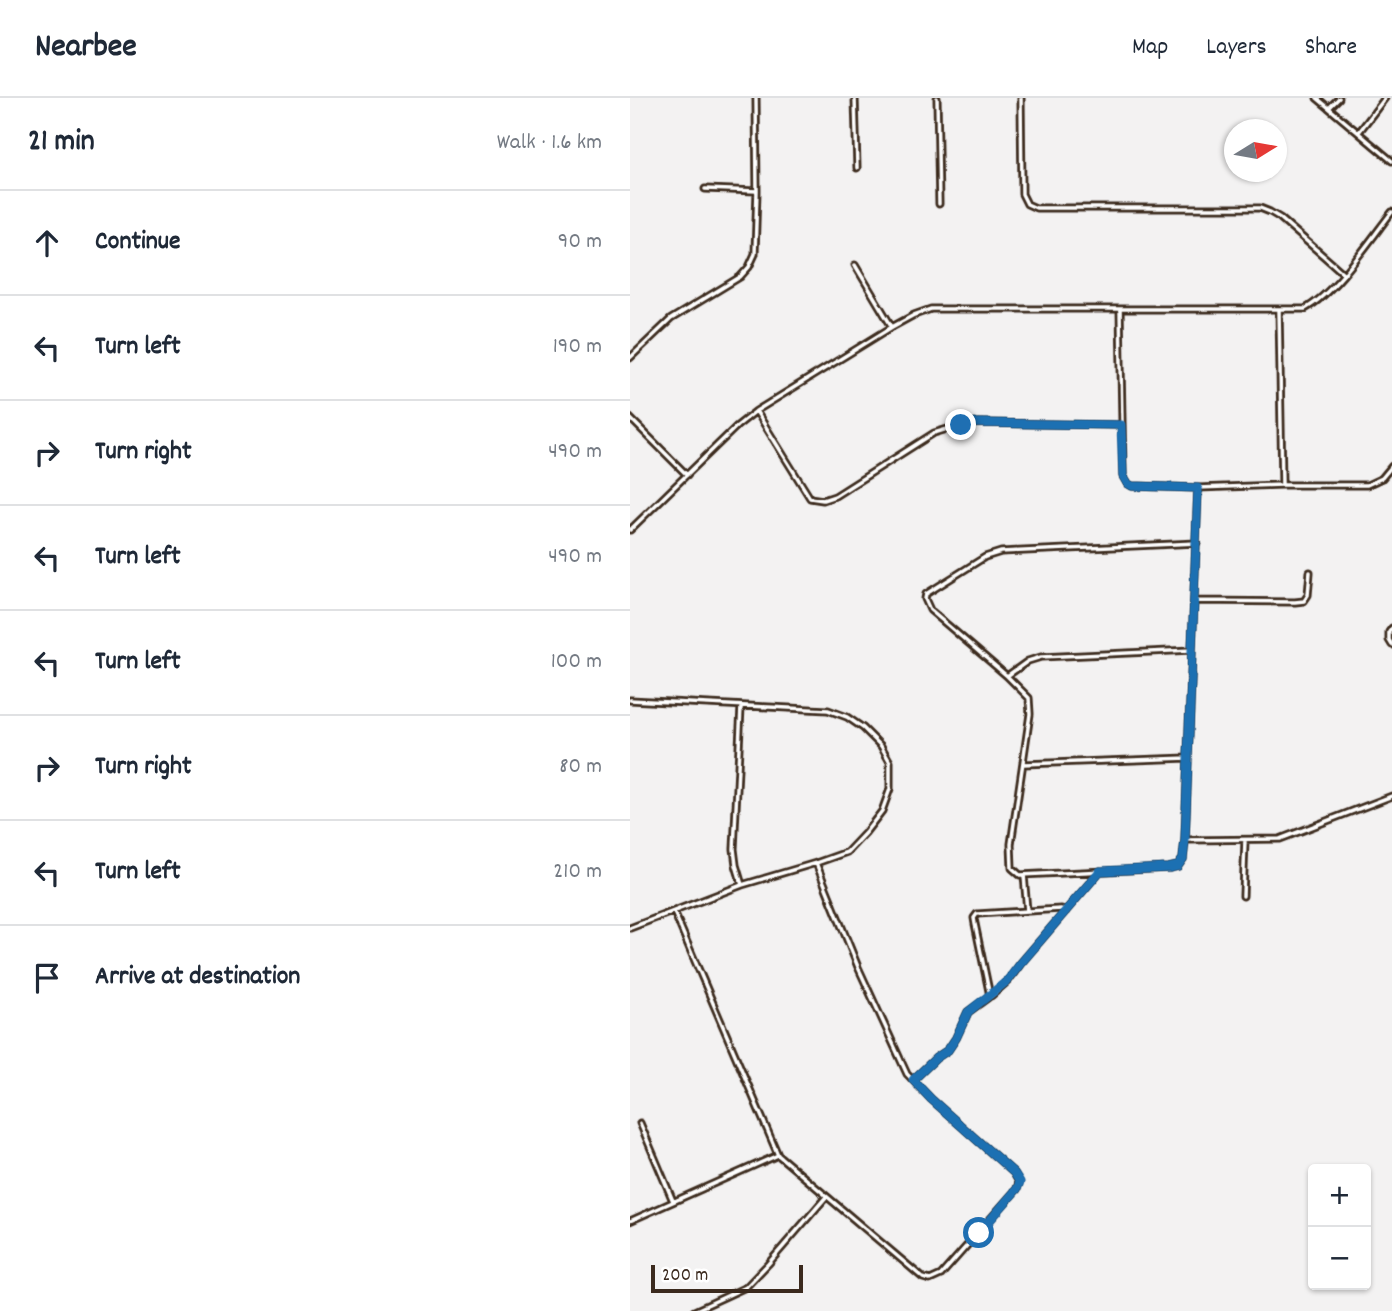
<!DOCTYPE html>
<html lang="en">
<head>
<meta charset="utf-8">
<style>
  :root { --surface:#fff; --page:#f2f2f3; --text:#1f2937; --muted:#747a83; --line:#e0e1e3 }
  body { margin:0; font-family:Dekko,sans-serif; background:var(--page); color:var(--text) }
  .controls { position:absolute; right:21px; bottom:21px; display:grid; overflow:hidden; border-radius:7px; box-shadow:0 2px 5px #0004 }
  .controls button { width:63px; height:63px; display:grid; place-items:center; padding:0; border:0; border-bottom:2px solid var(--line); background:var(--surface); color:var(--text); font:35px sans-serif }
  .compass { position:absolute; left:594px; top:21px; width:63px; height:63px; border-radius:50%; background:var(--surface); box-shadow:0 2px 5px #0004; rotate:79deg }
  .scale { position:absolute; left:21px; bottom:18px; width:152px; box-sizing:border-box; padding-left:7px; border:4px solid #3b2a1e; border-top:0; font-size:19px; line-height:24px; white-space:nowrap; color:#3b2a1e; -webkit-text-stroke:5px #fff; paint-order:stroke }
  .stop { position:absolute; width:21px; height:21px; margin:-16px; border:5px solid #1f6fb2; border-radius:50%; background:#fff }
  .stop.end { background:#1f6fb2; border-color:#fff; box-shadow:0 2px 7px #0008 }
  .list { margin:0; padding:0; list-style:none }
  h2 { display:flex; justify-content:space-between; align-items:center; height:91px; margin:0; padding:0 28px; font-size:30px }
  h2 small { font-size:23px; font-weight:400; color:var(--muted) }
  .list li { display:grid; grid-template-columns:46px 1fr auto; gap:21px; align-items:center; box-sizing:border-box; height:105px; padding:0 28px; border-top:2px solid var(--line) }
  .list b { display:block; font-size:26px; white-space:nowrap }
  .list em { font-size:23px; font-style:normal; color:var(--muted) }
  .icon { flex:none; width:38px; height:38px; fill:none; stroke:currentColor; stroke-width:2; stroke-linecap:round; stroke-linejoin:round }
  .map { position:relative; flex:none; width:762px; height:1213px; overflow:hidden }
  header { display:flex; align-items:center; gap:42px; box-sizing:border-box; height:98px; padding:0 35px; background:var(--surface); border-bottom:2px solid var(--line) }
  header strong { font-size:33px }
  nav { display:flex; gap:38px; margin-inline-start:auto; font-size:24px }
  main { display:flex }
  aside { flex:1; background:var(--surface) }
  .map>svg:first-child { display:block }
  .lines { fill:none; stroke-linecap:round; stroke-linejoin:round }
  .minor-casing { stroke:#3b2a1e; stroke-width:9 }
  .minor { stroke:#fff; stroke-width:3.5 }
  .route { stroke:#1f6fb2; stroke-width:9 }
</style>
</head>
<body>
<header>
<strong>Nearbee</strong>
<nav><a>Map</a><a>Layers</a><a>Share</a></nav>
</header>
<main>
<aside>
<h2>21 min<small>Walk · 1.6 km</small></h2>
<ul class="list">
<li><svg class="icon" aria-label="ahead" viewBox="0 0 24 24"><path d="M12 20V5M6 11l6-6 6 6"/></svg><div><b>Continue</b></div><em>90 m</em></li>
<li><svg class="icon" aria-label="left" viewBox="0 0 24 24"><path d="M17 20v-9H6M10 6l-5 5 5 5"/></svg><div><b>Turn left</b></div><em>190 m</em></li>
<li><svg class="icon" aria-label="right" viewBox="0 0 24 24"><path d="M7 20v-9h11M14 6l5 5-5 5"/></svg><div><b>Turn right</b></div><em>490 m</em></li>
<li><svg class="icon" aria-label="left" viewBox="0 0 24 24"><path d="M17 20v-9H6M10 6l-5 5 5 5"/></svg><div><b>Turn left</b></div><em>490 m</em></li>
<li><svg class="icon" aria-label="left" viewBox="0 0 24 24"><path d="M17 20v-9H6M10 6l-5 5 5 5"/></svg><div><b>Turn left</b></div><em>100 m</em></li>
<li><svg class="icon" aria-label="right" viewBox="0 0 24 24"><path d="M7 20v-9h11M14 6l5 5-5 5"/></svg><div><b>Turn right</b></div><em>80 m</em></li>
<li><svg class="icon" aria-label="left" viewBox="0 0 24 24"><path d="M17 20v-9H6M10 6l-5 5 5 5"/></svg><div><b>Turn left</b></div><em>210 m</em></li>
<li><svg class="icon" aria-label="arrive" viewBox="0 0 24 24"><path d="M6 21V4h12l-3 4 3 4H6"/></svg><div><b>Arrive at destination</b></div></li>
</ul>
</aside>
<div class="map">
<svg width="762" height="1213" viewBox="0 0 762 1213">
  <rect width="100%" height="100%" fill="#f3f2f2"/>
  <filter id="ink" filterUnits="userSpaceOnUse"><feTurbulence type="fractalNoise" baseFrequency=".0143" numOctaves="2"/><feDisplacementMap in="SourceGraphic" scale="14" xChannelSelector="R" yChannelSelector="G"/><feConvolveMatrix kernelMatrix="1 2 1 2 8 2 1 2 1" color-interpolation-filters="sRGB"/></filter>
  <g filter="url(#ink)">
    <g class="lines">
      <defs>
        <path id="minor" d="M 225,0 L 227,70
          M 307,0 L 309,106
          M 391,0 L 392,96 L 397,106 L 406,110 L 630,110 L 640,114 L 650,120 L 713,175
          M 687,0 L 762,63
          M 699,10 L 709,0
          M 729,34 L 755,0
          M 75,91 L 127,93
          M 225,167 L 262,229
          M 490,211 L 493,378 L 497,385 L 502,388 L 568,390 L 652,387 L 737,387 L 752,380 L 762,368
          M 649,211 L 652,387
          M 0,260 L 41,221 L 110,179 L 119,169 L 125,156 L 127,93 L 126,0
          M 126,313 L 180,400 L 193,402 L 205,398 L 304,335 L 331,327 L 348,325 L 491,327
          M 0,320 L 57,377
          M 0,432 L 107,328 L 126,313 L 262,229 L 284,217 L 301,211 L 675,211 C 706,194 740,142 762,114
          M 567,445 L 371,454 L 355,459 L 296,496 L 295,501 L 300,512 L 377,578 L 399,600 L 400,616 L 381,746 L 382,770 L 390,777 L 539,770 L 548,768 L 553,761 L 555,742 L 568,390
          M 564,503 L 665,504 L 674,503 L 678,497 L 680,474
          M 762,530 L 759,534 L 759,542 L 762,547
          M 377,578 L 398,563 L 411,559 L 562,552
          M 0,602 L 198,612 L 217,619 L 233,630 L 251,648 L 260,664 L 260,691 L 252,713 L 235,735 L 217,754 L 186,765 L 112,787 L 0,830
          M 111,609 L 104,751 L 106,767 L 112,787
          M 393,666 L 558,660
          M 555,742 L 650,741 L 762,698
          M 394,777 L 397,813
          M 613,798 L 615,742
          M 44,814 L 148,1057 L 293,1180 L 300,1182 L 311,1177 L 387,1091 L 389,1084 L 384,1075 L 301,1001 L 277,976 L 228,869 L 186,765
          M 361,898 L 378,883 L 391,865 L 470,773
          M 283,982 L 306,960 L 318,952 L 326,940 L 338,914 L 360,898 L 345,826 L 344,820 L 347,816 L 431,811 L 436,813
          M 10,1025 L 43,1103
          M 0,1123 L 148,1057
          M 64,1213 L 116,1189 L 138,1166 L 196,1099"/>
      </defs>
      <use href="#minor" class="minor-casing"/>
      <use href="#minor" class="minor"/>
    </g>
  </g>
  <g class="lines" filter="url(#ink)">
    <path class="route" d="M 331,327 L 348,325 L 491,327 L 493,378 L 497,385 L 502,388 L 568,390 L 555,742 L 553,761 L 548,768 L 539,770 L 470,773 L 391,865 L 377,883 L 338,914 L 326,940 L 318,952 L 306,960 L 283,982 L 301,1001 L 384,1075 L 390,1084 L 387,1091 L 349,1135"/>
  </g>
</svg>
<div class="controls">
<button>+</button>
<button>−</button>
</div>
<svg class="compass" viewBox="-18 -18 36 36"><path d="M0-13l5 13h-10z" fill="#e53935"/><path d="M0 13l5-13h-10z" fill="#747a83"/></svg>
<div class="scale">200 m</div>
<div class="stop" style="left:349px;top:1135px"></div>
<div class="stop end" style="left:331px;top:327px"></div>
</div>
</main>
</body>
</html>
